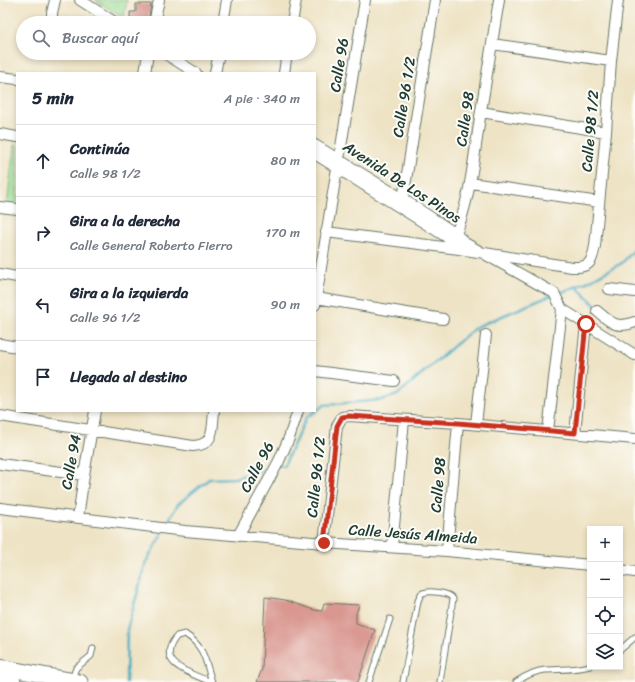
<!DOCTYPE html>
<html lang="es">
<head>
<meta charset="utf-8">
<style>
  :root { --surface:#fff; --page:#f2f2f3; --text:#1f2937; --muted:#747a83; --line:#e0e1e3 }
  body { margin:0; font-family:Sriracha,sans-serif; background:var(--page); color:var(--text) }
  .controls { position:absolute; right:12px; bottom:12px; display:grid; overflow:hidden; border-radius:0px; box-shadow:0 2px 6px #0003 }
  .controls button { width:36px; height:36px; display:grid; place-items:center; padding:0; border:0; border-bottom:1px solid var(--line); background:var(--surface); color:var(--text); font:20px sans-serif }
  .stop { position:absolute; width:12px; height:12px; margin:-9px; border:3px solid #c8321e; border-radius:50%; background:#fff }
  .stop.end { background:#c8321e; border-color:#fff; box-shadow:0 1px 4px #0008 }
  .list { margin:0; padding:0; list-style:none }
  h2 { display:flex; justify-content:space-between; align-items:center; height:52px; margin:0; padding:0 16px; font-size:17px }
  h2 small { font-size:13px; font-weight:400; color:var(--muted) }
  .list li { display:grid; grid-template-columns:26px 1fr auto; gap:12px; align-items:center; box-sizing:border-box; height:72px; padding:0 16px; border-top:1px solid var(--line) }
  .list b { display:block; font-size:15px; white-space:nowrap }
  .list p { margin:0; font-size:13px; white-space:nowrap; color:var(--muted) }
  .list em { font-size:13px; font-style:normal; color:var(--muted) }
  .icon { flex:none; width:22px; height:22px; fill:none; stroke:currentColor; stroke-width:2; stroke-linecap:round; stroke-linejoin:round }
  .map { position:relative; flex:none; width:635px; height:682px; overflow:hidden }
  .search { position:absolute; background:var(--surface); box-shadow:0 2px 6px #0003; left:16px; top:16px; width:300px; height:44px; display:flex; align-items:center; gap:10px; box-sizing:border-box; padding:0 14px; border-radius:22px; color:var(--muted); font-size:15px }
  .panel { position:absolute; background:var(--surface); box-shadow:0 2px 6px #0003; left:16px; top:72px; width:300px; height:340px; border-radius:0px }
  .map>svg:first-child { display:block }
  .green { fill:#98da91; stroke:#5c8c62 }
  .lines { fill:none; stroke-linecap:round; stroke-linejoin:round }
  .stream { stroke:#40a9c0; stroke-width:2.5 }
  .building { fill:#d99790 }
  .service-casing { stroke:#677767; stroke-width:7 }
  .minor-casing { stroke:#677767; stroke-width:12 }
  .primary-casing { stroke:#677767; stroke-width:17 }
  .service { stroke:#fff; stroke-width:5 }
  .minor { stroke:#fff; stroke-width:10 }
  .primary { stroke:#fff; stroke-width:15 }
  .route { stroke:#c8321e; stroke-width:5 }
  .labels { text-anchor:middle; stroke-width:4; stroke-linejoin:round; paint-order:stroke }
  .street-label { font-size:15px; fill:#1f3d34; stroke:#fdfcf7 }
</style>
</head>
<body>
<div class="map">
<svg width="635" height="682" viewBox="0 0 635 682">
  <rect width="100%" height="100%" fill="#fdfcf7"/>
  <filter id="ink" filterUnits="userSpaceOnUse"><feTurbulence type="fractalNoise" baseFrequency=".025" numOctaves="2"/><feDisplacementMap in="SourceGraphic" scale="8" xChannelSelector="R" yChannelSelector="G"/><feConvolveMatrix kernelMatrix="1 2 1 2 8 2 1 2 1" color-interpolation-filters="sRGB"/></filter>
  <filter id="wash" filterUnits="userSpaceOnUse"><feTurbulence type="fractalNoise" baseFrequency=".012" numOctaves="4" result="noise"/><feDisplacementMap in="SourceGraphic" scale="16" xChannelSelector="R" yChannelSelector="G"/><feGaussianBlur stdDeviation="0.9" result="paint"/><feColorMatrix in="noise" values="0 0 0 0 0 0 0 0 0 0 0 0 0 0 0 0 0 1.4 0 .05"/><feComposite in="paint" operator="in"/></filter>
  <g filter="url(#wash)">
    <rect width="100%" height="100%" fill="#eee3c5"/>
    <path class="green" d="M 95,0 L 127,0 L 124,18 Z
      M 14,145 L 17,145 L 17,207 L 7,205 Z"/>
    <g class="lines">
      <path class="stream" d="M 576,286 L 598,308
        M 557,294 L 587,282 L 622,263 L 635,249
        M 279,466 L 284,465 L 306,418 L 324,405 L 382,400 L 397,395 L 476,327 L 552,295
        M 166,525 L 178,504 L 209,479 L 235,478 L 271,468
        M 126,682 L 127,630 L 146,562 L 163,532"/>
    </g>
    <g id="blocks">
      <path class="building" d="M 136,4 L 151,4 L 148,23 L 130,22 L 130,12 L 136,12 Z
        M 265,597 L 285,600 L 314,610 L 322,611 L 324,603 L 359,605 L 356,614 L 356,623 L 375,630 L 358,682 L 257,682 L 262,669 Z"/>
    </g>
  </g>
  <g filter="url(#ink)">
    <use href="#blocks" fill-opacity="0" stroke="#677767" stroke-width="1"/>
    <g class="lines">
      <defs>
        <path id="service" d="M 620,650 L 635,637
          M 72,679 L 76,668 L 91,656 L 93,648
          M 211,682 C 191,673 153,664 177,636 L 185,634 C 205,647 205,660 212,682
          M 369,682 L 390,619
          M 403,682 L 418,601 L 421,594 C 427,590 450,592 453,599 L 440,682
          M 516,682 C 525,676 535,671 545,670 C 560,669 575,670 590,666"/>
        <path id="minor" d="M 80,0 L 116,23
          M 52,23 L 52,13 L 55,0
          M 154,23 L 159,0
          M 223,23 L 227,0
          M 292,23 L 296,0
          M 492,44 L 611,61
          M 164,53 L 196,73
          M 145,73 L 148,53
          M 215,73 L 219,53
          M 284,73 L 287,53
          M 0,77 L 17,79
          M 481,112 L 606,132
          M 0,134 L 17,137
          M 315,145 L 403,199 L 456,234 L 465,243 L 554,293 L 562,309 L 635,355
          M 315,154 L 453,241 L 459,242
          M 339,159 L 365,0
          M 471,183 L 599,202
          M 403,199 L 435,0
          M 0,207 L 17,209
          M 326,232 L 459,249 L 572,267 C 590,268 592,262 595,246 L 606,132 L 611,61 L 618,0
          M 454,239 C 471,198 474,155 481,111 C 487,74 493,37 499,0
          M 0,274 L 17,277
          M 609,289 L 635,292
          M 316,298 L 443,319
          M 315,305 L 337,168
          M 597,311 C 611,323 616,329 635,322
          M 0,344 L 17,347
          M 315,371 L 394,381
          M 0,416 L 193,446 C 215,445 212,429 214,411
          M 476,424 L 486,335
          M 548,431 L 562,309
          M 575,433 L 586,324
          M 0,464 L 84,475
          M 0,508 L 185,531 L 324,543 L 447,551 L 590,565
          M 78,518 L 84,475 L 95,411
          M 238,536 L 279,461 L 289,438 L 298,411
          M 324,543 L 337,426 L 342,417 L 349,416 L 458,423 L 635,439
          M 392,547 L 404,420
          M 447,551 L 458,423
          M 620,570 L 635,572"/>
        <path id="primary" d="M 0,667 L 80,682
          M 0,680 L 13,682"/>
      </defs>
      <use href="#service" class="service-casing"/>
      <use href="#minor" class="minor-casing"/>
      <use href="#primary" class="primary-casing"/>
      <use href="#service" class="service"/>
      <use href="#minor" class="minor"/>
      <use href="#primary" class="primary"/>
    </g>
  </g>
  <g class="lines" filter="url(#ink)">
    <path class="route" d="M 324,543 L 337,426 L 342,417 L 349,416 L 458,423 L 575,433 L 586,324"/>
  </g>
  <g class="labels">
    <g class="street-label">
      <text transform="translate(339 65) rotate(-81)" y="5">Calle 96</text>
      <text transform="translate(404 97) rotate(-81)" y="5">Calle 96 1/2</text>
      <text transform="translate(465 119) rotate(-82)" y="5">Calle 98</text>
      <text transform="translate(590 131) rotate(-85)" y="5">Calle 98 1/2</text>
      <text transform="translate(402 182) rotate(33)" y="5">Avenida De Los Pinos</text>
      <text transform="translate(71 462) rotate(-80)" y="5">Calle 94</text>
      <text transform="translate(257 467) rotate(-62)" y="5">Calle 96</text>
      <text transform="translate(316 477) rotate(-84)" y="5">Calle 96 1/2</text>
      <text transform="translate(438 485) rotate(-85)" y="5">Calle 98</text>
      <text transform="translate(413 534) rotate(4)" y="5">Calle Jesús Almeida</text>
    </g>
  </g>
</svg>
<div class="controls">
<button>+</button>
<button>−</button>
<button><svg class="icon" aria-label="locate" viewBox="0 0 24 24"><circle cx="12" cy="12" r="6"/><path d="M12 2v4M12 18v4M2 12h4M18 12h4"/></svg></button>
<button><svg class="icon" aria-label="layers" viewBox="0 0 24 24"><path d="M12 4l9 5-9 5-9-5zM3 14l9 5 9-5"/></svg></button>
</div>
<div class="stop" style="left:586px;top:324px"></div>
<div class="stop end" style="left:324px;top:543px"></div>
<div class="search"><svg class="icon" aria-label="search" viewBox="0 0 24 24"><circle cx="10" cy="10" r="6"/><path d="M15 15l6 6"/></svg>Buscar aquí</div>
<section class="panel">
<h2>5 min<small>A pie · 340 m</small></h2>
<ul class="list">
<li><svg class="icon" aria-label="ahead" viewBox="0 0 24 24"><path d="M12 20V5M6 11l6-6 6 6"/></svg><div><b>Continúa</b><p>Calle 98 1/2</p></div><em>80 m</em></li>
<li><svg class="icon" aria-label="right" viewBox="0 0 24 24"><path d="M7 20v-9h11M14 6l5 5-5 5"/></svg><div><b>Gira a la derecha</b><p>Calle General Roberto Fierro</p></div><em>170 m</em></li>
<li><svg class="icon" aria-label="left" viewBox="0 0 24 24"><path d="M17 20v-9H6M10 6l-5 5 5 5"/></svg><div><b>Gira a la izquierda</b><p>Calle 96 1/2</p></div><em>90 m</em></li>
<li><svg class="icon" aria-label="arrive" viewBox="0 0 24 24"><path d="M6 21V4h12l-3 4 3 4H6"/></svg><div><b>Llegada al destino</b></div></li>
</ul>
</section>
</div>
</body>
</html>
